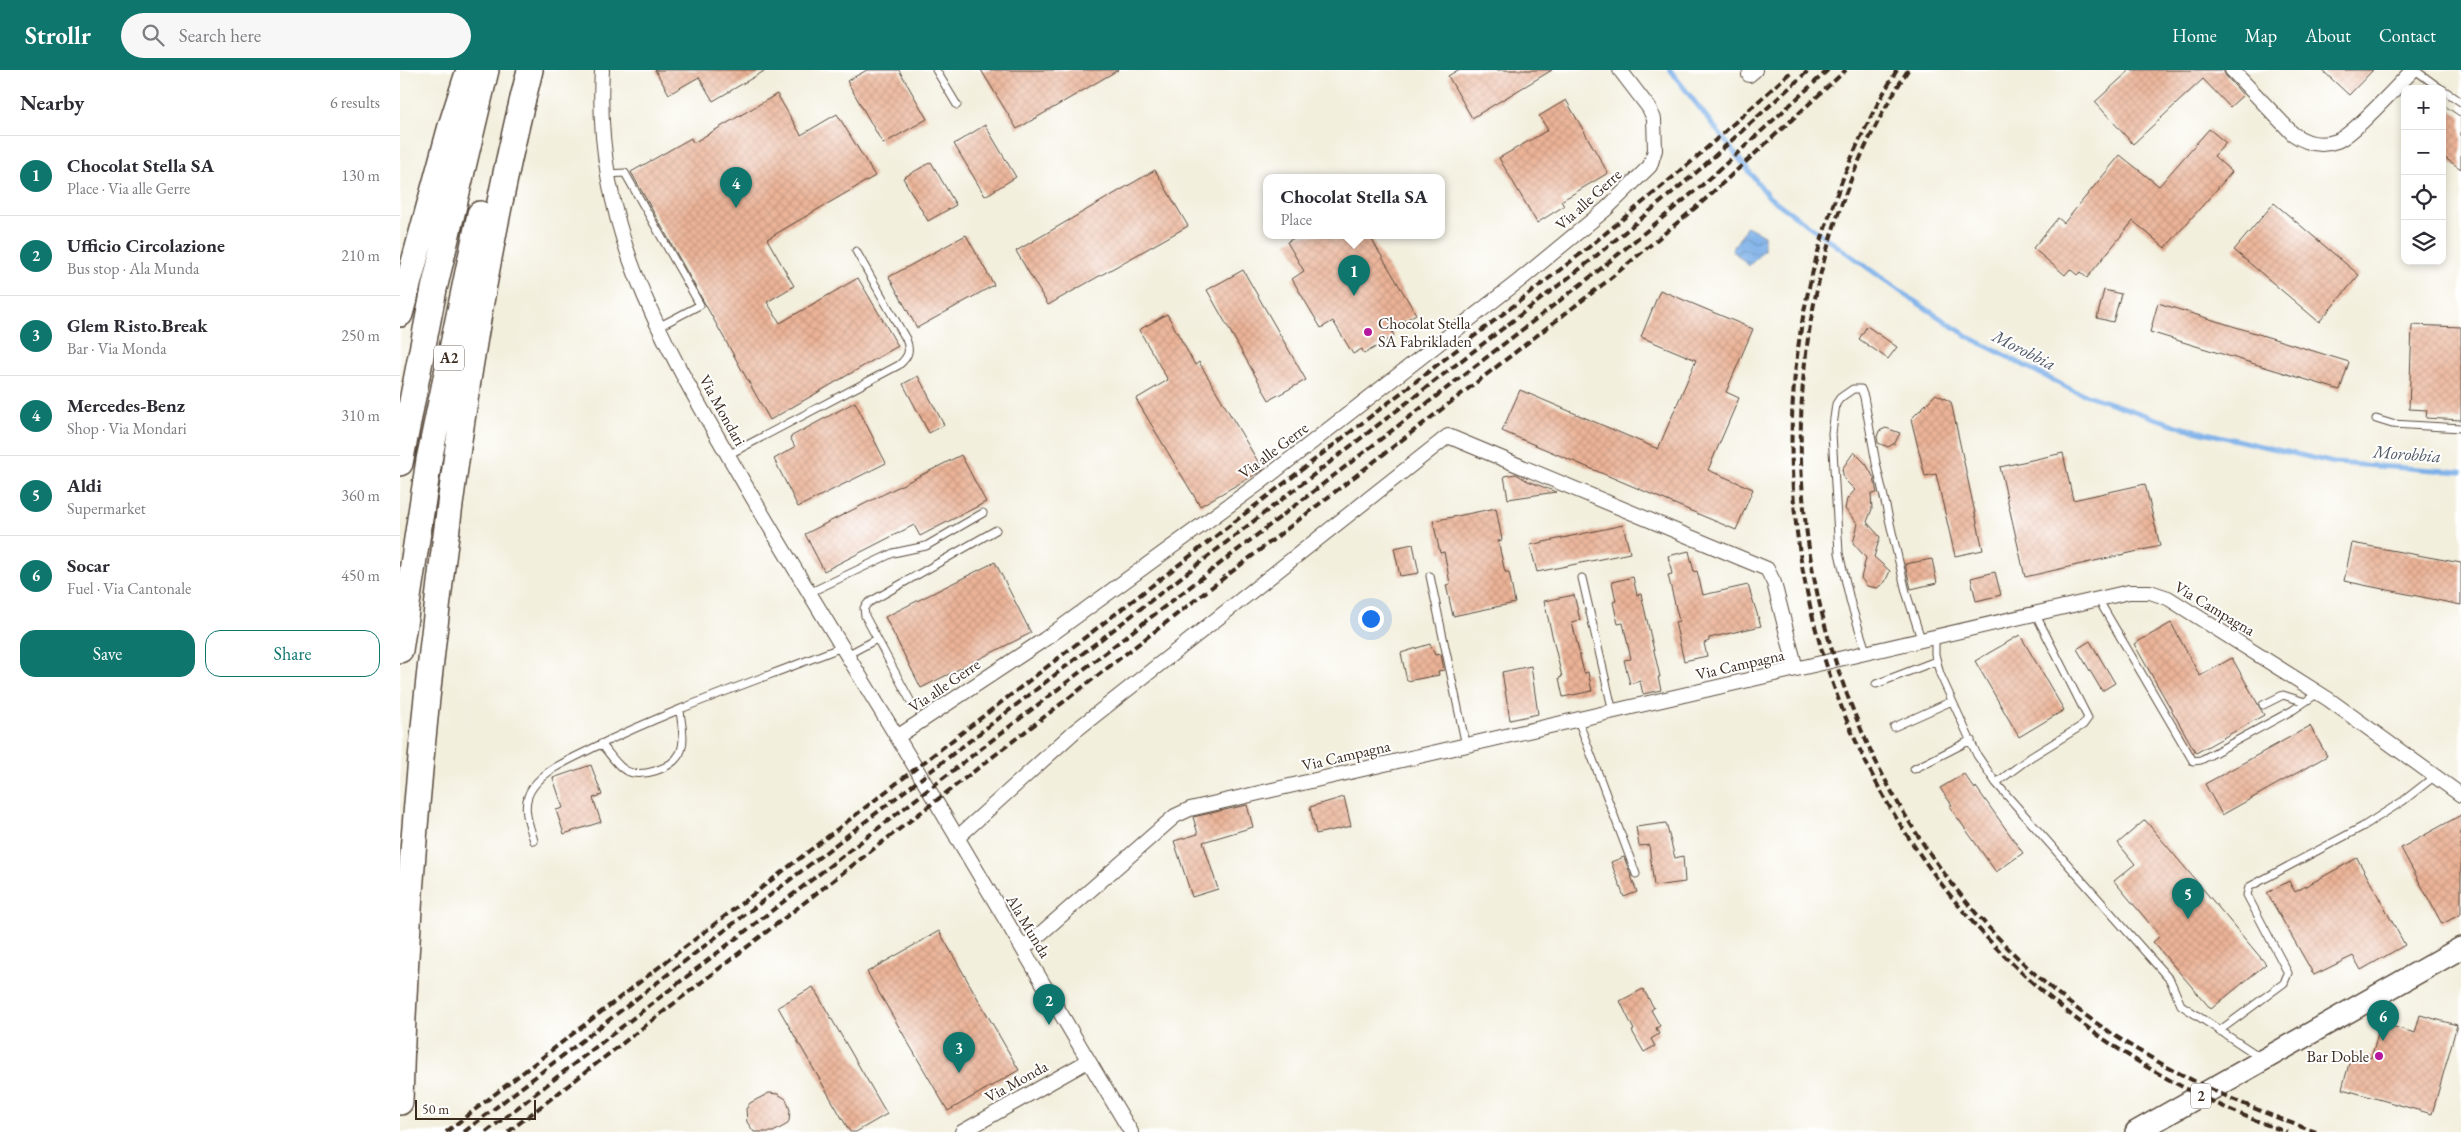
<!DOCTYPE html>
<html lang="en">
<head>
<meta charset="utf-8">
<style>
  :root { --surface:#fff; --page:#f7f7f7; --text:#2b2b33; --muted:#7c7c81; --line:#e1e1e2; --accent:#0f766e }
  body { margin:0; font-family:"EB Garamond",serif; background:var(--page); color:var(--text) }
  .controls { position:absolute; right:15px; top:15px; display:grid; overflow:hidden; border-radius:10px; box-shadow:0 2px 8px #0003 }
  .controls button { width:45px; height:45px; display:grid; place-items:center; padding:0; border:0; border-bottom:1px solid var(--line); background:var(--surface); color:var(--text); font:25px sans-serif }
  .scale { position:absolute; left:15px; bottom:12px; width:121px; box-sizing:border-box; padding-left:5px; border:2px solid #3b2a1e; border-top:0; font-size:14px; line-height:18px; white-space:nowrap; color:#3b2a1e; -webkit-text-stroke:4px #fff; paint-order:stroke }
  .you { position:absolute; left:970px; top:548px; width:18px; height:18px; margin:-12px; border:4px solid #fff; border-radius:50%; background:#1a73e8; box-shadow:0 0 0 8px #1a73e833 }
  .badge { display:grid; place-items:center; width:32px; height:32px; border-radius:50%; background:var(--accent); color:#fff; font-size:16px; font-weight:700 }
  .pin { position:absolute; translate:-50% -41px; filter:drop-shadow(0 1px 2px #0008) }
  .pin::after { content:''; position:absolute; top:26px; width:18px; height:15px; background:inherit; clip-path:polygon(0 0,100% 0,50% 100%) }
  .popup { position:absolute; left:863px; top:104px; width:182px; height:65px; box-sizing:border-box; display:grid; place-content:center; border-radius:10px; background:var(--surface); filter:drop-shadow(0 1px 4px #0005); font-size:16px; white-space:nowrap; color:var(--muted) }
  .popup b { font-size:19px; color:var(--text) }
  .popup::after { content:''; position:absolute; left:50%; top:100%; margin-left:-10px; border:10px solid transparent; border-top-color:var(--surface) }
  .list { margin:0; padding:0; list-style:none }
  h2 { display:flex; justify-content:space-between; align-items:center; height:65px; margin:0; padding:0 20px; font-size:21px }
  h2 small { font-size:16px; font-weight:400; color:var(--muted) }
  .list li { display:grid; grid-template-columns:32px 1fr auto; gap:15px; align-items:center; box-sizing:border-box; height:80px; padding:0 20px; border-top:1px solid var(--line) }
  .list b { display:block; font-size:19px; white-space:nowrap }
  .list p { margin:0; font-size:16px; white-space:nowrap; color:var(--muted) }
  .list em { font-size:16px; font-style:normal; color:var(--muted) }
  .actions { display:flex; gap:10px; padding:15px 20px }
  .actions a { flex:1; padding:11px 0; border:1px solid var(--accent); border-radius:15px; text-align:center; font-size:18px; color:var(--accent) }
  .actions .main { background:var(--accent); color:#fff }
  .icon { flex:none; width:28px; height:28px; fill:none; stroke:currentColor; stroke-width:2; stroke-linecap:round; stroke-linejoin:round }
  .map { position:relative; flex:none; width:2061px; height:1062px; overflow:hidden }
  header { display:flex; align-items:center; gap:30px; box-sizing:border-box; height:70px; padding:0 25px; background:var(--accent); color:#fff }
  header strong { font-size:24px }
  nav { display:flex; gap:28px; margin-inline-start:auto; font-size:18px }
  .search { width:350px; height:45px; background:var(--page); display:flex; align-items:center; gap:12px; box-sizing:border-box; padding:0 18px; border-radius:28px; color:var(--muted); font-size:19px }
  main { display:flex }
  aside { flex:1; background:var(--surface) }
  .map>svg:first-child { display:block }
  .water { fill:url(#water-waves); stroke:#5a6c83 }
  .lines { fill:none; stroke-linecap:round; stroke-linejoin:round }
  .stream { stroke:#7aafe8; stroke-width:5 }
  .building { fill:url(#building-cross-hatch) }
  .lane-casing { stroke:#57483b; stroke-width:9 }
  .street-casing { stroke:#57483b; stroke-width:16 }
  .primary-casing { stroke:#57483b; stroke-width:24 }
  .highway-casing { stroke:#57483b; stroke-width:28 }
  .lane { stroke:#fff; stroke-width:7 }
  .street { stroke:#fff; stroke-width:14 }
  .primary { stroke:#fff; stroke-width:21 }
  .highway { stroke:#fff; stroke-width:25 }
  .rail { stroke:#3b2a1e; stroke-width:4; stroke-dasharray:8 4; stroke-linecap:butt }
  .poi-dot { fill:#b5179e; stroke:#fff; stroke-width:2 }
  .labels { text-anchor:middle; stroke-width:4; stroke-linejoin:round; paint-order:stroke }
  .shield { fill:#fff; stroke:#766a62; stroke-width:1 }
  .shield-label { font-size:15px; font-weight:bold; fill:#3b2a1e }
  .street-label { font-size:16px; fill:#3b2a1e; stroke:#fff }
  .poi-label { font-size:16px; fill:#3b2a1e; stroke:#fff; text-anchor:start }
  .water-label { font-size:18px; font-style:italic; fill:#515965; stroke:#fff }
</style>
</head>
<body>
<header>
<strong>Strollr</strong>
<div class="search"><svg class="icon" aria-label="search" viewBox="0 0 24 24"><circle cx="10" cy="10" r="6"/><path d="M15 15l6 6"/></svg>Search here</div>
<nav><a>Home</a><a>Map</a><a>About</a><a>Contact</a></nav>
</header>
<main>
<aside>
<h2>Nearby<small>6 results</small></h2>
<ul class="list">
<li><span class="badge">1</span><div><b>Chocolat Stella SA</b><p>Place · Via alle Gerre</p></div><em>130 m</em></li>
<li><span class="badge">2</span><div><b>Ufficio Circolazione</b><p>Bus stop · Ala Munda</p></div><em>210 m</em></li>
<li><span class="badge">3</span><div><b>Glem Risto.Break</b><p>Bar · Via Monda</p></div><em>250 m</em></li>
<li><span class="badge">4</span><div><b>Mercedes-Benz</b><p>Shop · Via Mondari</p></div><em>310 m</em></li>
<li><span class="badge">5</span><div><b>Aldi</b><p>Supermarket</p></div><em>360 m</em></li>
<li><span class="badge">6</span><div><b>Socar</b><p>Fuel · Via Cantonale</p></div><em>450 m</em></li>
</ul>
<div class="actions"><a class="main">Save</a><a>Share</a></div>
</aside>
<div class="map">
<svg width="2061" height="1062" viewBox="0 0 2061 1062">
  <defs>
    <pattern id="water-waves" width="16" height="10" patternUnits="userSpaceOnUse" patternTransform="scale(1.25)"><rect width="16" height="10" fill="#7aafe8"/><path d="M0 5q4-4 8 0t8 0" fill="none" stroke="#658fbb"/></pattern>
    <pattern id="building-cross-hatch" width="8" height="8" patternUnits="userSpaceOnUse" patternTransform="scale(1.25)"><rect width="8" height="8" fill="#ebb397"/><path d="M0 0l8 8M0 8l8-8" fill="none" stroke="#ca9a82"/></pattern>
  </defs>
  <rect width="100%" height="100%" fill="#fff"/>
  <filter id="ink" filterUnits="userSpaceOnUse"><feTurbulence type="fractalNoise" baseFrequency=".02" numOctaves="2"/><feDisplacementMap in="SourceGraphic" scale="10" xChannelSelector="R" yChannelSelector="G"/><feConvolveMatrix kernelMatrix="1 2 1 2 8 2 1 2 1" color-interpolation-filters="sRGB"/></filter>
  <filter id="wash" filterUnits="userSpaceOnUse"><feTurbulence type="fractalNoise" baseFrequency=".0096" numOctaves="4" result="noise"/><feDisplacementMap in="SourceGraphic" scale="20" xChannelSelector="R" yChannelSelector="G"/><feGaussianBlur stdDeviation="1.12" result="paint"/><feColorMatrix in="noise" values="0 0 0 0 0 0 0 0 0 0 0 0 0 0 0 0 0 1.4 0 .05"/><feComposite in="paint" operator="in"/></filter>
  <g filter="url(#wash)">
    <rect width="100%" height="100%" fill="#f3efdd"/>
    <path class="water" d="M 1347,156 L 1364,165 L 1364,180 L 1349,196 L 1332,180 Z"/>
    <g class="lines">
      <path class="stream" d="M 1270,0 L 1369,127 L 1507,226 L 1569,267 L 1672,320 L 1781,357 L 1934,393 L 2061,402"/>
    </g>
    <g id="blocks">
      <path class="building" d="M 255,0 L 366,0 L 313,31 L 299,7 L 269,24 Z
        M 467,0 L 499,0 L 527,49 L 483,74 L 447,11 Z
        M 581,0 L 718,0 L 617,59 Z
        M 1058,0 L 1152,0 L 1072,48 L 1048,6 Z
        M 1730,0 L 1823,0 L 1826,6 L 1843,25 L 1830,37 L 1803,9 L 1733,74 L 1695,32 Z
        M 1922,0 L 1973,0 L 1949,25 Z
        M 377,24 L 401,65 L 437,44 L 475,106 L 367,169 L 394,216 L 367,232 L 380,253 L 458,208 L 498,276 L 370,350 L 231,102 L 291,68 L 293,73 Z
        M 1166,30 L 1208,103 L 1161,131 L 1164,136 L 1137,153 L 1099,88 L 1148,60 L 1139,46 Z
        M 2042,34 L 2061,47 L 2061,99 L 2042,86 Z
        M 585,55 L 616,107 L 585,126 L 554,74 Z
        M 1809,59 L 1826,73 L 1814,86 L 1832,102 L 1765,178 L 1733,151 L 1687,208 L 1680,202 L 1677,205 L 1670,199 L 1665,205 L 1633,178 L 1658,148 L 1664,153 L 1720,85 L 1759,116 Z
        M 531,92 L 556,135 L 528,151 L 503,108 Z
        M 755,100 L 788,156 L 648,235 L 616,181 Z
        M 1874,133 L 1959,205 L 1919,252 L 1834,180 Z
        M 566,165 L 594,215 L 517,258 L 489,207 Z
        M 899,165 L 969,165 L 1016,244 L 991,259 L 994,266 L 964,284 L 962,279 L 953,284 L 933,251 L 921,258 L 892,209 L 904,201 L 887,172 Z
        M 843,200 L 906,310 L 869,330 L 807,220 Z
        M 1260,220 L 1353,259 L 1326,322 L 1339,328 L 1308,400 L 1353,419 L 1336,460 L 1102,361 L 1120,320 L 1258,379 L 1296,290 L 1241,267 Z
        M 1704,220 L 1721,224 L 1713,252 L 1697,248 Z
        M 1758,233 L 1949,292 L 1940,320 L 1750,262 Z
        M 767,244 L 795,295 L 799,292 L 863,400 L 800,436 L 736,329 L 768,310 L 739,260 Z
        M 2012,255 L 2061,257 L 2061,350 L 2026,348 L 2027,340 L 2009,339 Z
        M 1467,256 L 1497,277 L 1488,289 L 1459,269 Z
        M 518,306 L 544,355 L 529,363 L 503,314 Z
        M 1536,324 L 1551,332 L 1583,480 L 1555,486 L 1536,404 L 1525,406 L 1511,349 Z
        M 455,332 L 486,393 L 398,437 L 374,389 L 395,377 L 390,367 Z
        M 1486,358 L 1500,363 L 1495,373 L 1488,377 L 1478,373 L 1477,367 L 1479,361 Z
        M 1454,382 L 1466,394 L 1474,408 L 1477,423 L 1471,424 L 1472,439 L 1467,452 L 1480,467 L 1474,487 L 1490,501 L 1485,512 L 1477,518 L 1467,516 L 1461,508 L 1466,488 L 1453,473 L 1458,454 L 1445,439 L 1447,429 L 1455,420 L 1444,409 L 1442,399 Z
        M 1663,383 L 1673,430 L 1745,414 L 1760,476 L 1625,507 L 1600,397 Z
        M 561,385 L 586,432 L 520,466 L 514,455 L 424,501 L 405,464 Z
        M 1116,404 L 1128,411 L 1156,422 L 1108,429 L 1104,406 Z
        M 1096,438 L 1102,470 L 1098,471 L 1105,502 L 1109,502 L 1115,533 L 1053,546 L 1046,515 L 1050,514 L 1047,497 L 1044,482 L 1040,483 L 1033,451 Z
        M 1223,455 L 1230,483 L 1137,502 L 1130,475 Z
        M 1952,473 L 2061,493 L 2061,535 L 1944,511 Z
        M 1013,474 L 1019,503 L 1000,506 L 994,478 Z
        M 1289,481 L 1294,502 L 1297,501 L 1303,525 L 1348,515 L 1361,556 L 1309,568 L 1309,571 L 1304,573 L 1307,586 L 1284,591 L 1275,552 L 1279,551 L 1268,505 L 1272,504 L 1268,486 Z
        M 1532,489 L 1537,513 L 1511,519 L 1505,494 Z
        M 595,492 L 631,563 L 521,618 L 485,547 Z
        M 1595,502 L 1601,525 L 1576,531 L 1571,508 Z
        M 1233,507 L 1237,525 L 1241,524 L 1260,607 L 1258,607 L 1261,620 L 1243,624 L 1240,611 L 1230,614 L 1224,590 L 1231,589 L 1223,553 L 1218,554 L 1213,532 L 1216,531 L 1212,512 Z
        M 1174,525 L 1180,550 L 1172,552 L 1184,603 L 1188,602 L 1192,621 L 1163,627 L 1159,608 L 1162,607 L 1144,531 Z
        M 1771,553 L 1800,606 L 1832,588 L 1864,645 L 1796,683 L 1734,574 Z
        M 1620,565 L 1664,640 L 1619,667 L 1575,591 Z
        M 1690,571 L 1715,613 L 1702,621 L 1677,579 Z
        M 1030,574 L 1035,585 L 1041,584 L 1044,600 L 1038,601 L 1039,605 L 1007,611 L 1001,583 Z
        M 1131,596 L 1138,644 L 1110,650 L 1102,602 Z
        M 1910,656 L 1927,686 L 1822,745 L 1805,714 Z
        M 191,695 L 202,725 L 193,728 L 201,752 L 164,764 L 156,740 L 163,738 L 153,708 Z
        M 1564,704 L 1575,719 L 1576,717 L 1623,783 L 1596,802 L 1549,736 L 1552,735 L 1540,718 Z
        M 944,727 L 951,756 L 916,764 L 910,737 Z
        M 847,735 L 853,757 L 803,772 L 818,819 L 792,827 L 774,771 L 798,764 L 793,747 Z
        M 2061,745 L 2061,844 L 2042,854 L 2001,778 Z
        M 1745,750 L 1866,894 L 1811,939 L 1753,872 L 1760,866 L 1714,811 L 1735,794 L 1718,773 Z
        M 1266,753 L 1275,788 L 1283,786 L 1285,812 L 1254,816 L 1249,775 L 1239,776 L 1236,757 Z
        M 1224,787 L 1237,822 L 1224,827 L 1211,792 Z
        M 1957,788 L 2005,875 L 1961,900 L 1953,886 L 1914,905 L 1867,823 L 1889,811 L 1895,822 Z
        M 539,861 L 619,1000 L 548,1041 L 467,902 Z
        M 413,917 L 487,1044 L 456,1062 L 450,1062 L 378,937 Z
        M 1243,919 L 1254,938 L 1251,940 L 1260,956 L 1256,958 L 1259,964 L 1251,969 L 1255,976 L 1244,982 L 1232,961 L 1234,960 L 1220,931 Z
        M 2020,945 L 2057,955 L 2032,1044 L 1942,1019 L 1952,983 L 1971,988 L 1981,953 L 2015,963 Z
        M 369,1023 L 378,1024 L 386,1029 L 390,1040 L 389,1051 L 386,1055 L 373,1062 L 354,1062 L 347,1052 L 346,1039 L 350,1033 Z"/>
    </g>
  </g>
  <g filter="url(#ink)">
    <use href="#blocks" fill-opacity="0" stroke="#57483b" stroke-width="1"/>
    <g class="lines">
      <defs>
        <path id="lane" d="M 536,0 L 557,35
          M 2015,0 L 2041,19
          M 2042,19 L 2061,32
          M 207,104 L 225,103 L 300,235 L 258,257
          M 1976,349 L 1992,354 L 2061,358
          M 328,385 L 499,295 C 508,287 511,281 506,269 L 456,181
          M 1030,506 L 1066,676
          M 1182,508 L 1213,642
          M 409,523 L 493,483 L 526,476 L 583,443
          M 1698,529 L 1793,691 L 1801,690 L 1893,640 L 1918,623
          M 1535,566 L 1535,584 L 1540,604 L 1577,685 L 1596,713 L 1770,910 L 1781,935 L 1860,987
          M 1466,581 L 1451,534 L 1439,483 L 1432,363 L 1436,334 L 1440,328 L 1453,319 L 1461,319 L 1464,327 L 1476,393 L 1506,522 L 1521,569
          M 447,585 L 477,569
          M 1476,614 L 1536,591
          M 511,632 L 465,546 L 464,538 L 468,533 L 596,460
          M 1863,635 L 1883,625 L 1905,632
          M 1178,650 L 1236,804
          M 1494,657 L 1552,631
          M 201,674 C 208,681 216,695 225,700 C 240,709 272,699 280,683 C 286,671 281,653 280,640
          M 1514,699 L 1571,670
          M 1596,713 L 1631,687 L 1683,655 L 1688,648 L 1635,543
          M 134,771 C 129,754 120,734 133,717 C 147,698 172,689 193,678 C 273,638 359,610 442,577
          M 1819,961 L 1884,913 L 1888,903 L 1847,825 L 1849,817 L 1962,757 L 2003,731 L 2035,706"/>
        <path id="street" d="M 202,0 C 193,156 261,269 336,399 C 387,488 441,575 494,662 C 575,795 651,929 731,1062
          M 1832,0 L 1893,64 C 1906,73 1921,77 1937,71 C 1954,64 1998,15 2013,0
          M 1349,5 L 1355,0
          M 497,667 L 645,569 L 861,412 L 1120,210 L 1206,139 L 1250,96 L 1255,80 L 1254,49 L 1249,38 L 1220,0
          M 557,768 L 675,661 L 1048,366 L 1367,499 L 1374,513 L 1396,599
          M 623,879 L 775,746 L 790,739 L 1729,522 L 1750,522 L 1768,528 L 1928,629 L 2061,725
          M 562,1062 L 688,991"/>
        <path id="primary" d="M 1736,1062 L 2061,878"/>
        <path id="highway" d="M 0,244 L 51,56 L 69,0
          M 0,393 L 34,219 L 86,0
          M 0,580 L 29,390 L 80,144
          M 0,1032 C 5,835 23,638 49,442 C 69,293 93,146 130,0"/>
      </defs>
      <use href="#lane" class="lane-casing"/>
      <use href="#street" class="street-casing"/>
      <use href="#primary" class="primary-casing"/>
      <use href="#highway" class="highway-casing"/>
      <use href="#lane" class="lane"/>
      <use href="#street" class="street"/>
      <use href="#primary" class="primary"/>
      <use href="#highway" class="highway"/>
      <path class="rail" d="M 1497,0 C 1255,401 1448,910 1887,1062
        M 1508,0 C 1329,278 1381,651 1612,882 C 1697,968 1803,1022 1916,1062
        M 46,1062 L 1183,182 L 1290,93 L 1393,0
        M 64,1062 L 1190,191 L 1298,101 L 1409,0
        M 86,1062 L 1198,201 L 1307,111 L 1428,0
        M 108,1062 L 1206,212 L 1301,133 L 1446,0"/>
    </g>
  </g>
  <g class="poi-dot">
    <circle cx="968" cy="262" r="5"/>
    <circle cx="1979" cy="986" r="5"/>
  </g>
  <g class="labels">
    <g class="shield">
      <rect x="34" y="275.5" width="30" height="25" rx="4"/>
      <rect x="1791" y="1013.5" width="20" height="25" rx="4"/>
    </g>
    <g class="shield-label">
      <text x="49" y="293">A2</text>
      <text x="1801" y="1031">2</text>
    </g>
    <g class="street-label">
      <text transform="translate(1188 129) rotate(-42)" y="6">Via alle Gerre</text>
      <text transform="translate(323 340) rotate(61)" y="6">Via Mondari</text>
      <text transform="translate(873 380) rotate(-37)" y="6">Via alle Gerre</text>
      <text transform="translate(1815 538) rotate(31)" y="6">Via Campagna</text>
      <text transform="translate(1340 594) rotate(-13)" y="6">Via Campagna</text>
      <text transform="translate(544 615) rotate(-34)" y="6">Via alle Gerre</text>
      <text transform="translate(946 685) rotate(-13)" y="6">Via Campagna</text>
      <text transform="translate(629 856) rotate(59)" y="6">Ala Munda</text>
      <text transform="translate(616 1011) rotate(-29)" y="6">Via Monda</text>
    </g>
    <g class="poi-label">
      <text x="978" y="259">Chocolat Stella<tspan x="978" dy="18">SA Fabrikladen</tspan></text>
      <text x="1969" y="992" text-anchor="end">Bar Doble</text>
    </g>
    <g class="water-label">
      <text transform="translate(1624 280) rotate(27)" y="6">Morobbia</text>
      <text transform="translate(2007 384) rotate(4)" y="6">Morobbia</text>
    </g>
  </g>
</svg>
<div class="controls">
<button>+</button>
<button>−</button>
<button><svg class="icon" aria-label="locate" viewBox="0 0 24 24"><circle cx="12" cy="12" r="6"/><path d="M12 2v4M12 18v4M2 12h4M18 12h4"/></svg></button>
<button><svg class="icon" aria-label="layers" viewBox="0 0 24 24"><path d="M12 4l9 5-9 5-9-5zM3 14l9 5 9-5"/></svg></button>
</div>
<div class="scale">50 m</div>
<div class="you"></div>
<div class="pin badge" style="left:954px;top:226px">1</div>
<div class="popup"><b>Chocolat Stella SA</b>Place</div>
<div class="pin badge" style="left:649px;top:955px">2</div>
<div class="pin badge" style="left:559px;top:1003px">3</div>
<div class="pin badge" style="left:336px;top:138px">4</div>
<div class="pin badge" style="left:1788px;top:849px">5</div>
<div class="pin badge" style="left:1983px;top:971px">6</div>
</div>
</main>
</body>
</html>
